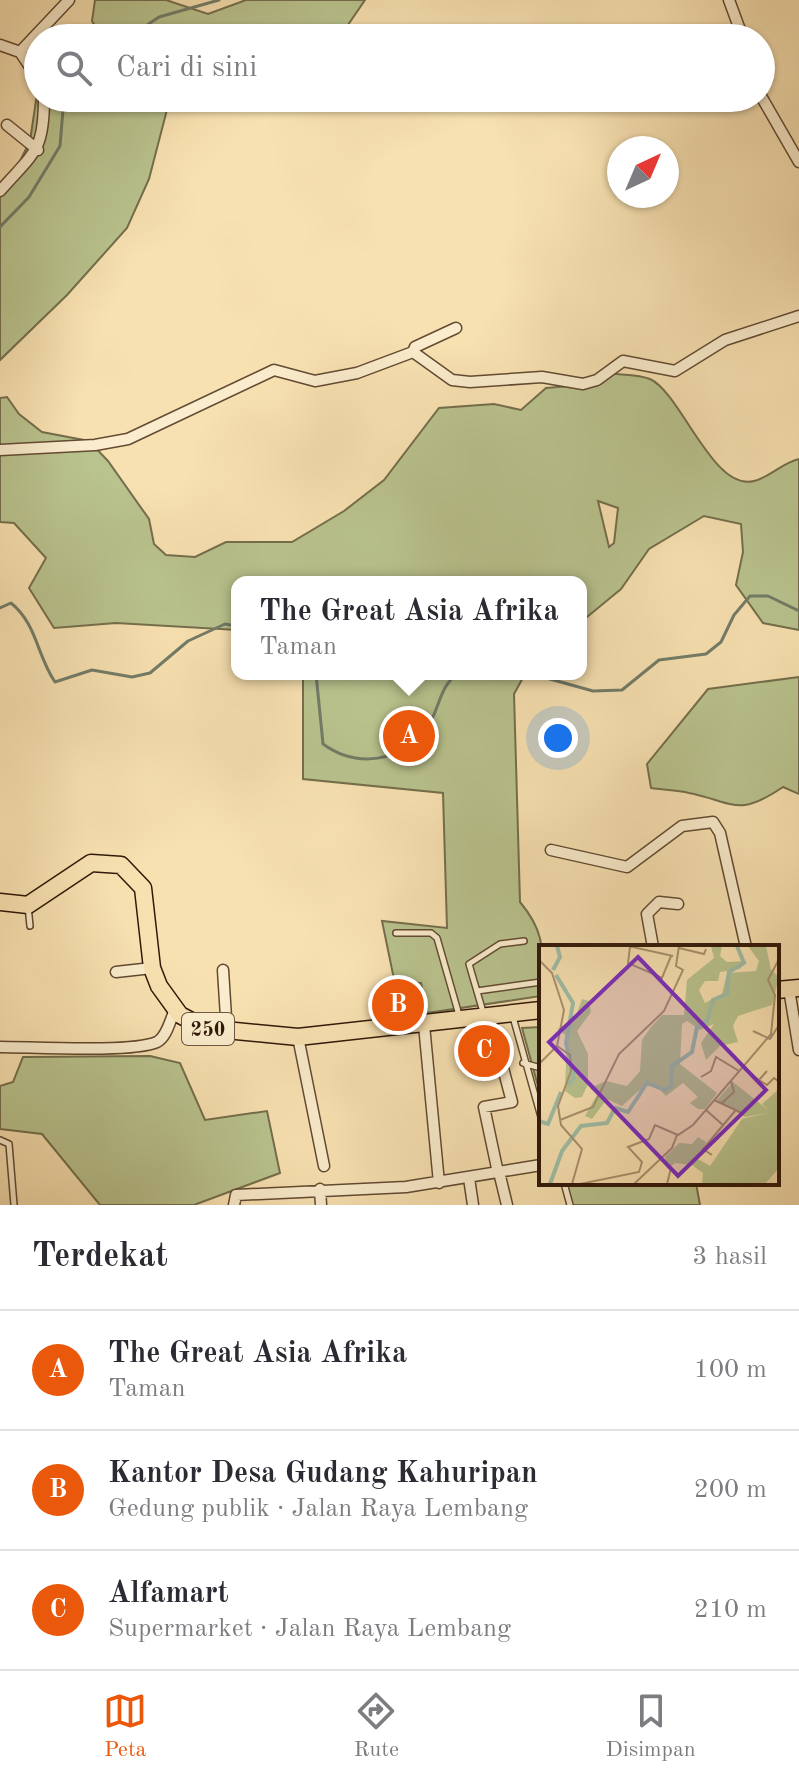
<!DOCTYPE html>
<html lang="id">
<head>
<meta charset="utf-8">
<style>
  :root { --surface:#fff; --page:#f2f2f3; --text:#2b2b33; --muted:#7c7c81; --line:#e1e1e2; --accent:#ea580c }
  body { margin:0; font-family:"Old Standard TT",serif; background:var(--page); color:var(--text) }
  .compass { position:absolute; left:607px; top:136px; width:72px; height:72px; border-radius:50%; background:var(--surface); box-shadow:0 2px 6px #0004; rotate:44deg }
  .you { position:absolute; left:558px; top:738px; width:28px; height:28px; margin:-20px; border:6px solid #fff; border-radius:50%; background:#1a73e8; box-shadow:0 0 0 12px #1a73e833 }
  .badge { display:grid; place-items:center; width:52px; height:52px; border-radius:50%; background:var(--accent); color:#fff; font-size:26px; font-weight:700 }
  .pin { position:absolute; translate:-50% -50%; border:4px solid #fff; box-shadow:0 2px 8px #0006 }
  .popup { position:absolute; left:231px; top:576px; width:356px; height:104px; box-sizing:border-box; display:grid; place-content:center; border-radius:16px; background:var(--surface); filter:drop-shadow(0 2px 6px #0005); font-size:26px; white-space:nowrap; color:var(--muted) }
  .popup b { font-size:30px; color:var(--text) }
  .popup::after { content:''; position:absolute; left:50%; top:100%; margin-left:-16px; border:16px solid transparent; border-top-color:var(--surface) }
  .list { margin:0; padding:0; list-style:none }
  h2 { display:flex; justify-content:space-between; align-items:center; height:104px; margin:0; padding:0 32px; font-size:34px }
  h2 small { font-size:26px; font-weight:400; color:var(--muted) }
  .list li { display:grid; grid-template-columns:52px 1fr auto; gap:24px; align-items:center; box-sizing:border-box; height:120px; padding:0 32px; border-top:2px solid var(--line) }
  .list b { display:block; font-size:30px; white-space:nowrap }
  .list p { margin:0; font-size:26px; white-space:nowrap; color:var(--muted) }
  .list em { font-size:26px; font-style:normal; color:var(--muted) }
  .icon { flex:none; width:44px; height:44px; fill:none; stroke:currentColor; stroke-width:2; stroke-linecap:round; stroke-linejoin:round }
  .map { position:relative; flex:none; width:799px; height:1205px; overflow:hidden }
  .search { position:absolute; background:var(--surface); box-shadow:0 2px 6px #0004; left:24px; right:24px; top:24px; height:88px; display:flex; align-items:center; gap:20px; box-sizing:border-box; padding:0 28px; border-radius:44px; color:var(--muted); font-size:30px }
  .sheet { height:464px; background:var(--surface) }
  nav { display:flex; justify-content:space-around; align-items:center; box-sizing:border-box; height:112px; border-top:2px solid var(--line); background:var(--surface); font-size:22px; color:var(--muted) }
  nav a { display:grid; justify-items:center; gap:4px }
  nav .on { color:var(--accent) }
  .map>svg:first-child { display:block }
  .green { fill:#b9c38e; stroke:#746e4c; stroke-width:2; fill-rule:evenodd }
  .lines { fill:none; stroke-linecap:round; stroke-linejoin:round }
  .stream { stroke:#727c68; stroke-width:3 }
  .service-casing { stroke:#624a33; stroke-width:8 }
  .minor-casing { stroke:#624a33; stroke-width:13 }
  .primary-casing { stroke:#301809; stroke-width:19 }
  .service { stroke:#faeccc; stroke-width:5 }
  .minor { stroke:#faeccc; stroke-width:10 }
  .primary { stroke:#f8e1b1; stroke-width:16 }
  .labels { text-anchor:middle; stroke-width:6; stroke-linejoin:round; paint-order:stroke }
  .shield { fill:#faeccc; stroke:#6d5844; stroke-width:2 }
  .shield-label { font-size:20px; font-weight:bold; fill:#301809 }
  .inset-river { fill:none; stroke:#9ebea7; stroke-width:4 }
  .inset-road { fill:none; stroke:#a8916e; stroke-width:2 }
  .view { fill:#7b2cbf; fill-opacity:0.15; stroke:#7b2cbf; stroke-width:4 }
  .inset-edge { fill:none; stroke:#301809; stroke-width:4 }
</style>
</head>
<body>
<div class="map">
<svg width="799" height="1205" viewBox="0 0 799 1205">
  <rect width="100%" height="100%" fill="#f8e1b1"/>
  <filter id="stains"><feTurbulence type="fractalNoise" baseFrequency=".0025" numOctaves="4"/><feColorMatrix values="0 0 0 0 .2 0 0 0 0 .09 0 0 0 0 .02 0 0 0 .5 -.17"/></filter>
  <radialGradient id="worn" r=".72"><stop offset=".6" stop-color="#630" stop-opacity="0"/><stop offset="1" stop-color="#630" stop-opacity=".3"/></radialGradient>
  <path class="green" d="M 95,0 L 166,0 L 208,14 L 246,0 L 365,0 L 339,38 L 102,38 L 92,21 Z
    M 38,87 L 38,98 L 170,98 L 149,179 L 127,228 L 67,295 L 0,360 L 0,195 L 5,191 L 30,141 Z
    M 607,373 C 619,375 639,374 650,379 C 681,393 713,492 754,481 C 770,477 782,463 799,459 L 799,630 L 763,623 L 736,585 L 743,552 L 741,524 L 704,516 L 649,549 L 621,589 L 581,622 L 581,582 L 237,582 L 237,630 L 116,623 L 54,628 L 29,588 L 46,558 L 14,523 L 0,522 L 0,398 L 7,397 L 19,414 L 42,432 L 89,441 L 108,461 L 149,519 L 154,544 L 166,555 L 195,557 L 226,542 L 292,542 L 344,511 L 384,480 L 439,408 L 494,404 L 521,410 L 546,388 L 570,386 ZM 598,501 L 618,508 L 614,543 L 609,547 Z
    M 303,674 L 525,674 L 514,694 L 520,902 C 549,937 541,954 541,996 L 427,1013 L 421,983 L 395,984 L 382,921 L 447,928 L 443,793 L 303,779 Z
    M 799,677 L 799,794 L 783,787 C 737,818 734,802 689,793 C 677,790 663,790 651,788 L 647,764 L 708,689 Z
    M 541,1027 L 541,1097 L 522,1028 Z
    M 150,1056 L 180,1063 L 205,1120 L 267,1111 L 280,1173 L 194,1205 L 100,1205 L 42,1134 L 0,1129 L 0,1086 L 13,1082 L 23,1057 Z
    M 565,1183 L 696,1183 L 700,1205 L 571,1205 Z"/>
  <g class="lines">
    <path class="stream" d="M 128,38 L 159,17 L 219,0
      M 0,227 L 29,197 L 60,146 L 64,98
      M 0,608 L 11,603 C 37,624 37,656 55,682 L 92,670 L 132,677 L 150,673 L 188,641 L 225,624 L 237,626
      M 316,674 L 323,744 C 356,768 401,763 427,728 C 439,711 439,687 457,674
      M 532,674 L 593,691 L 622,690 L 659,660 L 706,654 L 721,642 L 734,615 L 750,596 L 768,596 L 799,611"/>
    <defs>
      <path id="service" d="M 28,906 L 30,926
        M 396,933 L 431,933 L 437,938 L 459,1015
        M 477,991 L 541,982
        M 483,1012 L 469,964 L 500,944 L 524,941
        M 513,1017 L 541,1117
        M 523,1063 L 541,1068
        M 0,1140 L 9,1144 L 14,1205
        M 564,1183 L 570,1205"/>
      <path id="minor" d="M 729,0 L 743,38
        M 0,45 L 20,52 L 38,79
        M 20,52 L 69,0
        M 761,96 L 799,162
        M 7,125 L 38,150
        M 0,191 C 34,152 44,152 44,98
        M 413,352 L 415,347 L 456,328
        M 0,450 L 95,445 L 128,439 L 274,370 L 315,381 L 357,373 L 413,352 L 452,380 L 470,382 L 542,377 L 583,384 L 597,380 L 623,361 L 675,371 L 725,340 L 799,316
        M 551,850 L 627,867 L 682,826 L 713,822 L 720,833 L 746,947
        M 653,947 L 647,914 L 659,902 L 678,904
        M 223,970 L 227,1033
        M 116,972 L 152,968
        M 789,989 L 799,1050
        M 489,1015 L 512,1102 L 484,1107 L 498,1173
        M 424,1025 L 439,1183
        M 298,1037 L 324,1166
        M 0,1047 C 32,1047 132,1053 157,1042 C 167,1037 170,1020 175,1010
        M 499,1172 L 507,1205
        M 469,1178 L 473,1205
        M 320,1189 L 321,1205
        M 234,1205 L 236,1195 L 406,1187 L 541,1165"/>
      <path id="primary" d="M 0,902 L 28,905 L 91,863 L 121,865 L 143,888 L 152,968 L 159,986 L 180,1015 L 205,1028 L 298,1037 L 541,1010
        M 777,990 L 799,988"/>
    </defs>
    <use href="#service" class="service-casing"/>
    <use href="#minor" class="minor-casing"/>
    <use href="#primary" class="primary-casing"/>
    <use href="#service" class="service"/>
    <use href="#minor" class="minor"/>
    <use href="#primary" class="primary"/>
  </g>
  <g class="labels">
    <rect class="shield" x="182" y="1013" width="52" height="32" rx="6"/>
    <g class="shield-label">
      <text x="208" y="1036">250</text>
    </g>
  </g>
  <g transform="translate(539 945)">
    <rect width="240" height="240" fill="#f8e1b1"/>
    <path d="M 172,1 L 183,1 L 181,11 L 188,17 L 207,16 L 201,24 L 181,27 L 179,36 L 166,36 L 160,45 L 166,58 L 183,49 L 188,28 L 217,26 L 220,16 L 209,1 L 227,1 L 232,25 L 240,32 L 233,60 L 199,71 L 194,81 L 199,97 L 181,101 L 167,115 L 162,98 L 175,79 L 161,85 L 148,76 L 143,79 L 141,119 L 178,148 L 166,164 L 159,164 L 151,158 L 159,152 L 144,138 L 127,151 L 115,139 L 104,142 L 83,161 L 68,154 L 53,174 L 46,171 L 58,150 L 51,143 L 67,136 L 88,141 L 101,126 L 103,95 L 112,82 L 123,70 L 145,70 L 148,35 L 175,13 ZM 43,54 L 50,56 L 52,67 L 38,86 L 49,109 L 49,139 L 43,152 L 36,153 L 26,146 L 28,91 L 18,84 L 35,76 ZM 194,137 L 229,165 L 223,159 L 240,144 L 240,223 L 226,239 L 163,239 L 164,228 L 153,220 L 136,218 L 128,224 L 126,212 L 140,198 L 153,199 L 159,192 L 167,197 L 159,214 L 171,221 L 203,174 L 228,168 L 206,172 L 178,155 Z" fill="#b9c38e"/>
    <path class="inset-river" d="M 14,25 L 21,12 L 18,1M 17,30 L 34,58 L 27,98 L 35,133 L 29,140M 0,176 L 9,179 L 22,147M 11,239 L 23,206 L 42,181 L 68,178 L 76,163 L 89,167 L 108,138 L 126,145 L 132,142 L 133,121 L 153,107 L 158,82 L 168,76 L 174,55 L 188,49 L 190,27 L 205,18 L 198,1"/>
    <path class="inset-road" d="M 89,1 L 134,11M 91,2 L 89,18 L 123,33 L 132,11M 140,3 L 165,9 L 167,4M 0,15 L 13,28 L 25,65 L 18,101M 214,86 L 231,94 L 240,80M 0,119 L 18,101 L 31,110 L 32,126 L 19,161 L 22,180 L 43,204 L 33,239M 203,122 L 220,135 L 228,126M 162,132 L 172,126 L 177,112 L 200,126M 220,135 L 228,140 L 235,133 L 239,136M 175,155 L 205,169M 182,159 L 195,147 L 192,136M 167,165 L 185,181M 21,175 L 54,162 L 80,109 L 125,66 L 144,25 L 137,21 L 140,1M 173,210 L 164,204 L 196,166M 41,239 L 100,227 L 103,217 L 89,202 L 110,194 L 116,180 L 139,190 L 154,180 L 232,89 L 236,50 L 229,35 L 240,14M 95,239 L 133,203 L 138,190M 128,239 L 132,223 L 140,230"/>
    <path class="view" d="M 99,12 L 227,145 L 139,231 L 10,97 Z"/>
    <rect width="240" height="240" class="inset-edge"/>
  </g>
  <rect width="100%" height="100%" filter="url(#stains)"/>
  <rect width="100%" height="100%" fill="url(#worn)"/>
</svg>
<svg class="compass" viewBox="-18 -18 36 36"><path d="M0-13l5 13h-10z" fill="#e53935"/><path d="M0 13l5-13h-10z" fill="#7c7c81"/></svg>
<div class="you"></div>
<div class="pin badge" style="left:409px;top:736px">A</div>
<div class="popup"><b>The Great Asia Afrika</b>Taman</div>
<div class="pin badge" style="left:398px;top:1005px">B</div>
<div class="pin badge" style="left:484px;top:1051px">C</div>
<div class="search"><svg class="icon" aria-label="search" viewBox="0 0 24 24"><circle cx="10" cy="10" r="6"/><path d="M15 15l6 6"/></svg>Cari di sini</div>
</div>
<section class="sheet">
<h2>Terdekat<small>3 hasil</small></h2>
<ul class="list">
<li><span class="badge">A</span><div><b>The Great Asia Afrika</b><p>Taman</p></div><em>100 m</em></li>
<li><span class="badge">B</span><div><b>Kantor Desa Gudang Kahuripan</b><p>Gedung publik · Jalan Raya Lembang</p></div><em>200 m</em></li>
<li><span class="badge">C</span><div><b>Alfamart</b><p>Supermarket · Jalan Raya Lembang</p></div><em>210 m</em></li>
</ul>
</section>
<nav>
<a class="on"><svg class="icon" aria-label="map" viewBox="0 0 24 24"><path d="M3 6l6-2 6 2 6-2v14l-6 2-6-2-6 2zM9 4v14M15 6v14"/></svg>Peta</a>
<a><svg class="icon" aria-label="directions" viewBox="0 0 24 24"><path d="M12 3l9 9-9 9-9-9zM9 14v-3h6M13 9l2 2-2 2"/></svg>Rute</a>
<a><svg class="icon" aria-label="saved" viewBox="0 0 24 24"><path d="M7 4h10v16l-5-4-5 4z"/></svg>Disimpan</a>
</nav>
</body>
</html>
